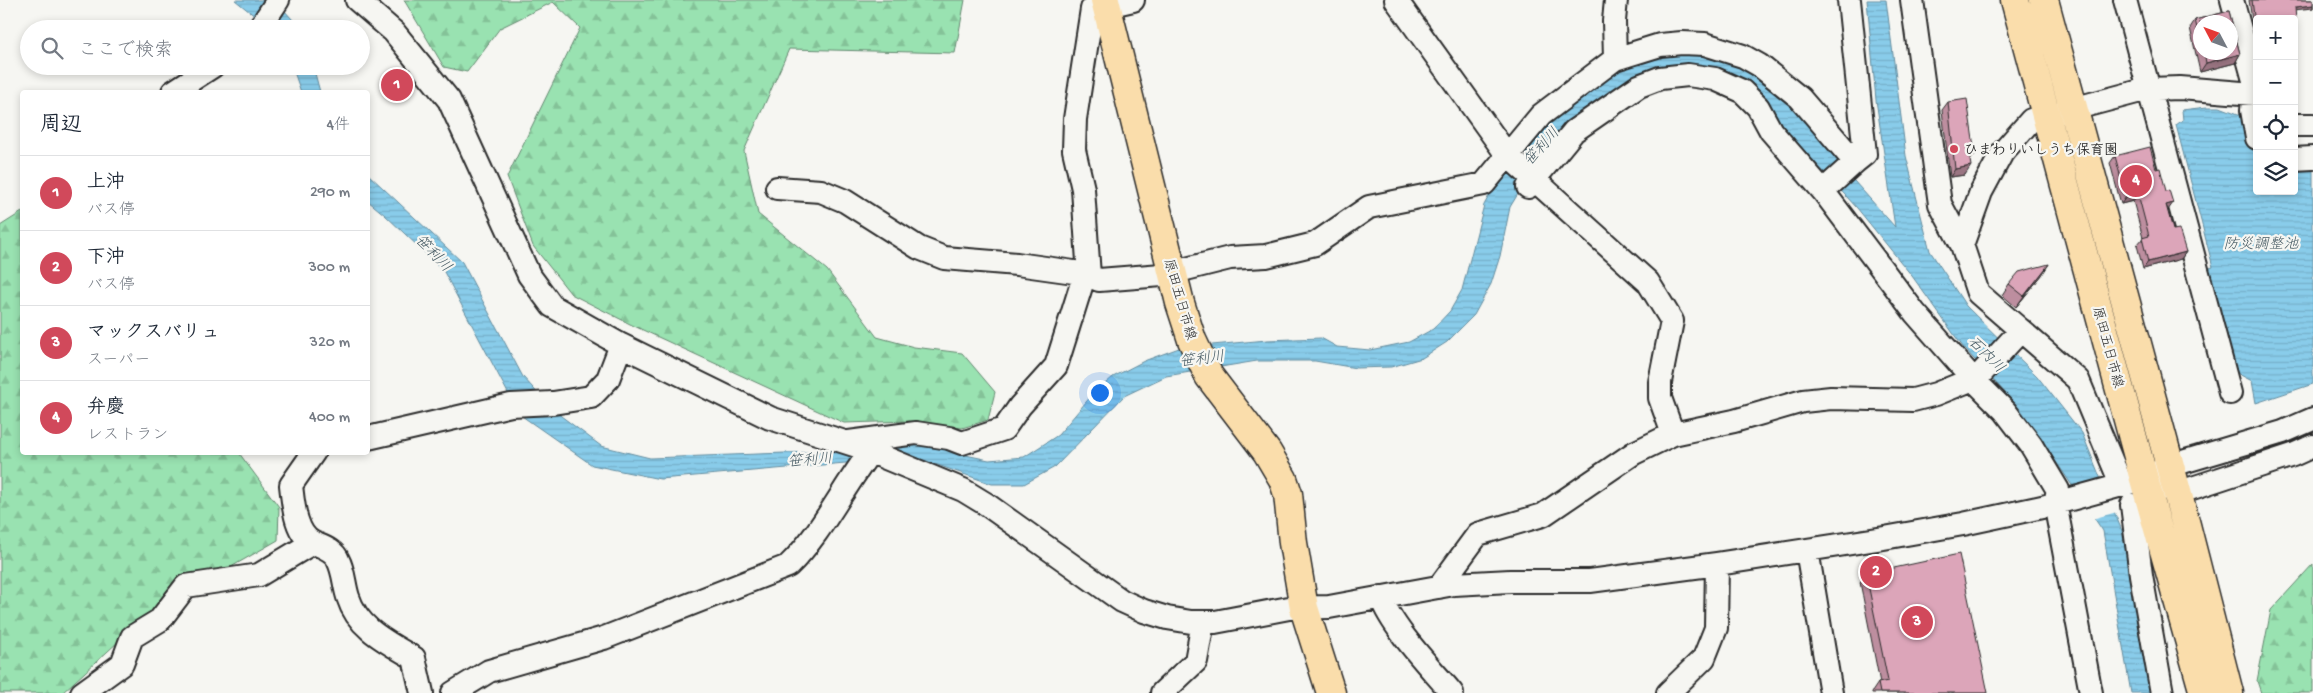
<!DOCTYPE html>
<html lang="ja">
<head>
<meta charset="utf-8">
<style>
  :root { --surface:#fff; --page:#f2f2f3; --text:#1f2937; --muted:#747a83; --line:#e0e1e3; --accent:#d1495b }
  body { margin:0; font-family:"Gochi Hand","Klee One",sans-serif; background:var(--page); color:var(--text) }
  .controls { position:absolute; right:15px; top:15px; display:grid; overflow:hidden; border-radius:5px; box-shadow:0 2px 8px #0003 }
  .controls button { width:45px; height:45px; display:grid; place-items:center; padding:0; border:0; border-bottom:1px solid var(--line); background:var(--surface); color:var(--text); font:25px sans-serif }
  .compass { position:absolute; left:2193px; top:15px; width:45px; height:45px; border-radius:50%; background:var(--surface); box-shadow:0 2px 8px #0003; rotate:311deg }
  .you { position:absolute; left:1099px; top:392px; width:18px; height:18px; margin:-12px; border:4px solid #fff; border-radius:50%; background:#1a73e8; box-shadow:0 0 0 8px #1a73e833 }
  .badge { display:grid; place-items:center; width:32px; height:32px; border-radius:50%; background:var(--accent); color:#fff; font-size:16px; font-weight:700 }
  .pin { position:absolute; translate:-50% -50%; border:2px solid #fff; box-shadow:0 1px 5px #0006 }
  .list { margin:0; padding:0; list-style:none }
  h2 { display:flex; justify-content:space-between; align-items:center; height:65px; margin:0; padding:0 20px; font-size:21px }
  h2 small { font-size:16px; font-weight:400; color:var(--muted) }
  .list li { display:grid; grid-template-columns:32px 1fr auto; gap:15px; align-items:center; box-sizing:border-box; height:75px; padding:0 20px; border-top:1px solid var(--line) }
  .list b { display:block; font-size:19px; white-space:nowrap }
  .list p { margin:0; font-size:16px; white-space:nowrap; color:var(--muted) }
  .list em { font-size:16px; font-style:normal; color:var(--muted) }
  .icon { flex:none; width:28px; height:28px; fill:none; stroke:currentColor; stroke-width:2; stroke-linecap:round; stroke-linejoin:round }
  .map { position:relative; flex:none; width:2313px; height:693px; overflow:hidden }
  .search { position:absolute; background:var(--surface); box-shadow:0 2px 8px #0003; left:20px; top:20px; width:350px; height:55px; display:flex; align-items:center; gap:12px; box-sizing:border-box; padding:0 18px; border-radius:28px; color:var(--muted); font-size:19px }
  .panel { position:absolute; background:var(--surface); box-shadow:0 2px 8px #0003; left:20px; top:90px; width:350px; height:365px; border-radius:5px }
  .map>svg:first-child { display:block }
  .forest { fill:url(#forest-firs); stroke:#62866e }
  .water { fill:url(#water-rules); stroke:#638c9e }
  .pier { fill:#f6f6f2 }
  .lines { fill:none; stroke-linecap:round; stroke-linejoin:round }
  .minor-casing { stroke:#2b2b2b; stroke-width:26 }
  .major-casing { stroke:#2b2b2b; stroke-width:31 }
  .minor { stroke:#f6f6f2; stroke-width:22 }
  .major { stroke:#faddab; stroke-width:28 }
  .wall { fill:#bd8e9f; stroke:#2b2b2b; fill-rule:evenodd }
  .shaded-wall { fill:#9a7482; stroke:#2b2b2b }
  .building { fill:#dca5b9; stroke:#2b2b2b }
  .poi-dot { fill:#d1495b; stroke:#f6f6f2; stroke-width:2 }
  .labels { text-anchor:middle; stroke-width:4.5; stroke-linejoin:round; paint-order:stroke }
  .poi-label { font-size:14px; font-weight:bold; fill:#2b2b2b; stroke:#f6f6f2; text-anchor:start }
  .street-label { font-size:14px; fill:#2b2b2b; stroke:#f6f6f2 }
  .water-label { font-size:15px; font-style:italic; fill:#475b64; stroke:#f6f6f2 }
</style>
</head>
<body>
<div class="map">
<svg width="2313" height="693" viewBox="0 0 2313 693">
  <defs>
    <pattern id="forest-firs" width="22" height="20" patternUnits="userSpaceOnUse" patternTransform="scale(1.25)"><rect width="22" height="20" fill="#99e2b1"/><path d="M5 1l3.5 6h-7zM16 11l3.5 6h-7z" fill="#84c298"/></pattern>
    <pattern id="water-rules" width="6" height="5" patternUnits="userSpaceOnUse" patternTransform="scale(1.25)"><rect width="6" height="5" fill="#89ccea"/><path d="M0 2.5h6" fill="none" stroke="#76afc9"/></pattern>
  </defs>
  <rect width="100%" height="100%" fill="#f6f6f2"/>
  <filter id="ink" filterUnits="userSpaceOnUse"><feTurbulence type="fractalNoise" baseFrequency=".02" numOctaves="2"/><feDisplacementMap in="SourceGraphic" scale="10" xChannelSelector="R" yChannelSelector="G"/><feConvolveMatrix kernelMatrix="1 2 1 2 8 2 1 2 1" color-interpolation-filters="sRGB"/></filter>
  <g filter="url(#ink)">
    <path class="forest" d="M 404,0 L 965,0 L 955,53 L 789,49 L 744,151 L 758,214 L 827,270 L 877,337 L 914,347 L 962,353 L 995,392 L 988,420 L 962,428 L 911,421 L 844,423 L 632,325 L 571,294 L 533,246 L 507,177 L 580,28 L 553,2 L 500,28 L 467,72 L 444,67 Z
      M 22,212 L 22,452 L 239,453 L 279,507 L 278,540 L 224,571 L 186,580 L 62,693 L 0,693 L 0,226 Z
      M 2313,564 L 2313,693 L 2261,693 L 2257,681 L 2271,610 Z"/>
    <path class="water" d="M 235,0 L 275,0 L 301,29 L 271,29 Z
      M 1867,0 L 1886,0 L 1906,156 L 1930,251 L 1966,306 L 2037,376 L 2082,433 L 2122,531 L 2152,693 L 2131,693 L 2103,531 L 2021,410 L 1963,347 L 1912,276 L 1857,208 L 1757,99 L 1662,73 L 1533,169 L 1510,207 L 1500,256 L 1491,284 L 1474,315 L 1447,342 L 1422,358 L 1391,367 L 1356,368 L 1315,361 L 1257,361 L 1166,376 L 1124,396 L 1055,467 L 1024,484 L 992,484 L 915,457 L 660,479 L 592,465 L 519,414 L 443,270 L 385,215 L 368,201 L 368,174 L 462,262 L 523,377 L 553,410 L 601,446 L 650,458 L 839,451 L 927,438 L 961,454 L 989,460 L 1024,457 L 1058,435 L 1092,395 L 1113,377 L 1144,361 L 1179,348 L 1267,340 L 1321,338 L 1337,347 L 1370,350 L 1409,342 L 1433,329 L 1450,311 L 1462,290 L 1484,205 L 1504,169 L 1548,118 L 1603,77 L 1649,55 L 1696,49 L 1739,63 L 1783,92 L 1854,181 L 1895,227 L 1876,100 Z
      M 292,66 L 313,66 L 320,92 L 301,92 Z
      M 2207,107 L 2220,107 L 2246,117 L 2257,149 L 2257,191 L 2294,191 L 2294,166 L 2313,164 L 2313,384 L 2256,403 L 2252,381 L 2233,371 L 2206,269 L 2213,267 L 2176,125 L 2183,120 L 2182,110 Z"/>
    <path class="pier" d="M 2104,481 L 2117,512 L 2092,519 L 2071,489 Z"/>
    <g class="lines">
      <defs>
        <path id="minor" d="M 357,0 L 394,32 L 449,100 L 529,275 L 552,306 L 621,345 L 770,418 L 857,446 L 963,490 L 986,504 L 1122,601 L 1144,611 L 1167,618 L 1191,622 L 1215,622 L 1289,608 L 1329,607 L 1454,584 L 1510,581 L 1590,581 L 1717,564 L 1884,538 L 1963,524 L 2042,507 L 2144,479 L 2169,466 L 2283,432 L 2313,419
          M 1396,0 L 1507,155 L 1648,282 L 1672,321 L 1660,382 L 1660,398 L 1673,434
          M 1912,0 L 1940,204 L 1962,245 L 1978,293 L 2078,380 L 2122,486
          M 2125,0 L 2230,393
          M 2232,0 L 2255,84 L 2252,110 L 2257,138
          M 1107,6 L 1133,0
          M 259,29 L 278,0
          M 1615,59 L 1614,21 L 1616,0
          M 173,92 L 213,66
          M 2294,125 L 2313,125
          M 2294,159 L 2313,158
          M 1528,187 L 1574,131 L 1639,86 L 1660,78 L 1688,75 L 1715,79 L 1742,91 L 1758,107 L 1771,131 L 1823,191 L 1915,313 L 1973,379 L 2005,411 L 2031,445 L 2058,490 L 2055,503 L 2091,693
          M 777,188 L 821,191 L 845,201 L 919,248 L 944,258 L 1017,264 L 1081,273 L 1099,280 L 1162,275 L 1230,258 L 1266,256 L 1315,244 L 1369,207 L 1484,184 L 1541,115 L 1615,59 L 1660,45 L 1682,43 L 1705,44 L 1743,56 L 1759,65 L 1800,98 L 1855,162 L 1865,154 L 1849,0
          M 1823,191 L 1855,162
          M 1962,245 L 1981,192 L 2002,153 L 2031,120 L 2148,89 L 2180,88 L 2254,94 L 2257,96
          M 368,438 L 511,405 L 553,403 L 591,397 L 608,379 L 621,345
          M 849,442 L 916,433 L 949,438 L 962,443 L 1004,429 L 1020,406 L 1056,366 L 1083,280 L 1089,276 L 1083,189 L 1074,150 L 1075,119 L 1092,9 L 1102,0
          M 314,452 L 291,485 C 293,502 295,535 314,543 C 323,547 334,550 338,560 C 344,571 344,585 348,597 C 358,629 387,642 414,658 L 422,693
          M 2163,487 L 2177,493 L 2293,455 L 2313,446
          M 2132,505 L 2141,575 L 2162,693
          M 1807,550 L 1831,693
          M 1439,587 L 1478,534 L 1543,515 L 1634,453 L 1673,434 L 1734,421 L 1803,401 L 1831,398 L 1913,400 L 1936,394 L 1978,377 L 2021,330
          M 1381,597 C 1391,627 1431,668 1452,693
          M 82,693 L 122,664 L 132,637 L 160,620 L 186,586 L 259,575 L 312,543
          M 453,693 L 489,671 L 604,638 L 788,566 C 822,533 842,489 871,451
          M 1162,693 L 1196,661 L 1203,622
          M 1668,693 L 1704,658 L 1716,628 L 1717,564"/>
        <path id="major" d="M 1105,0 L 1180,303 L 1192,340 L 1209,376 L 1267,452 L 1283,479 L 1288,494 L 1293,543 L 1304,608 L 1331,693
          M 2015,0 L 2144,479 L 2204,693
          M 2044,0 L 2186,525 L 2229,693"/>
      </defs>
      <use href="#minor" class="minor-casing"/>
      <use href="#major" class="major-casing"/>
      <use href="#minor" class="minor"/>
      <use href="#major" class="major"/>
    </g>
    <path class="wall" d="M 2249,0 L 2313,0 L 2313,8 L 2295,9 L 2257,27 L 2253,27 Z
      M 2229,11 L 2240,54 L 2235,63 L 2200,72 L 2190,28 L 2195,20 ZM 2200,22 L 2230,22 L 2230,52 L 2200,52 Z
      M 1948,102 L 1975,154 L 1970,160 L 1965,175 L 1950,177 L 1942,110 Z
      M 2115,156 L 2167,210 L 2173,230 L 2186,252 L 2181,259 L 2143,269 L 2137,245 L 2143,238 L 2133,201 L 2121,204 L 2110,163 Z
      M 2042,275 L 2016,307 L 2002,295 L 2009,284 Z
      M 1866,574 L 1988,693 L 1872,693 L 1872,692 L 1878,683 L 1880,683 L 1860,582 Z"/>
    <path class="shaded-wall" d="M 2313,5 L 2313,8 L 2293,10 L 2295,7 Z
      M 2240,54 L 2235,63 L 2200,72 L 2206,63 Z
      M 1969,154 L 1975,154 L 1969,162 Z
      M 1971,166 L 1965,175 L 1950,177 L 1955,169 Z
      M 2138,194 L 2133,201 L 2121,204 L 2126,197 Z
      M 2173,203 L 2168,210 L 2166,205 Z
      M 2186,252 L 2181,259 L 2143,269 L 2148,262 Z
      M 2049,264 L 2042,275 L 2016,307 L 2024,296 Z"/>
    <path class="building" d="M 2252,0 L 2313,0 L 2313,5 L 2295,7 L 2296,21 L 2294,21 L 2294,19 L 2257,19 L 2257,24 L 2255,24 Z
      M 2229,11 L 2240,54 L 2206,63 L 2204,52 L 2230,52 L 2230,22 L 2200,22 L 2200,40 L 2195,20 Z
      M 1967,99 L 1975,154 L 1969,154 L 1971,166 L 1955,169 L 1948,102 Z
      M 2150,147 L 2156,169 L 2160,168 L 2166,191 L 2169,190 L 2173,203 L 2166,205 L 2173,230 L 2179,229 L 2186,252 L 2148,262 L 2142,238 L 2149,236 L 2138,194 L 2126,197 L 2115,156 Z
      M 2049,264 L 2024,296 L 2009,284 L 2019,272 Z
      M 1959,554 L 1988,693 L 1880,693 L 1878,683 L 1888,681 L 1866,574 Z"/>
  </g>
  <circle class="poi-dot" cx="1954" cy="149" r="5"/>
  <g class="labels">
    <g class="poi-label">
      <text x="1964" y="154">ひまわりいしうち保育園</text>
    </g>
    <g class="street-label">
      <text transform="translate(1181 299) rotate(74)" y="5">原田五日市線</text>
      <text transform="translate(2109 347) rotate(75)" y="5">原田五日市線</text>
    </g>
    <g class="water-label">
      <text transform="translate(1541 146) rotate(-48)" y="5">笹利川</text>
      <text x="2261" y="248">防災調整池</text>
      <text transform="translate(434 253) rotate(46)" y="5">笹利川</text>
      <text transform="translate(1987 354) rotate(45)" y="5">石内川</text>
      <text transform="translate(1202 358) rotate(-7)" y="5">笹利川</text>
      <text transform="translate(810 459) rotate(-5)" y="5">笹利川</text>
    </g>
  </g>
</svg>
<div class="controls">
<button>+</button>
<button>−</button>
<button><svg class="icon" aria-label="locate" viewBox="0 0 24 24"><circle cx="12" cy="12" r="6"/><path d="M12 2v4M12 18v4M2 12h4M18 12h4"/></svg></button>
<button><svg class="icon" aria-label="layers" viewBox="0 0 24 24"><path d="M12 4l9 5-9 5-9-5zM3 14l9 5 9-5"/></svg></button>
</div>
<svg class="compass" viewBox="-18 -18 36 36"><path d="M0-13l5 13h-10z" fill="#e53935"/><path d="M0 13l5-13h-10z" fill="#747a83"/></svg>
<div class="you"></div>
<div class="pin badge" style="left:397px;top:85px">1</div>
<div class="pin badge" style="left:1876px;top:572px">2</div>
<div class="pin badge" style="left:1917px;top:622px">3</div>
<div class="pin badge" style="left:2136px;top:181px">4</div>
<div class="search"><svg class="icon" aria-label="search" viewBox="0 0 24 24"><circle cx="10" cy="10" r="6"/><path d="M15 15l6 6"/></svg>ここで検索</div>
<section class="panel">
<h2>周辺<small>4件</small></h2>
<ul class="list">
<li><span class="badge">1</span><div><b>上沖</b><p>バス停</p></div><em>290 m</em></li>
<li><span class="badge">2</span><div><b>下沖</b><p>バス停</p></div><em>300 m</em></li>
<li><span class="badge">3</span><div><b>マックスバリュ</b><p>スーパー</p></div><em>320 m</em></li>
<li><span class="badge">4</span><div><b>弁慶</b><p>レストラン</p></div><em>400 m</em></li>
</ul>
</section>
</div>
</body>
</html>
